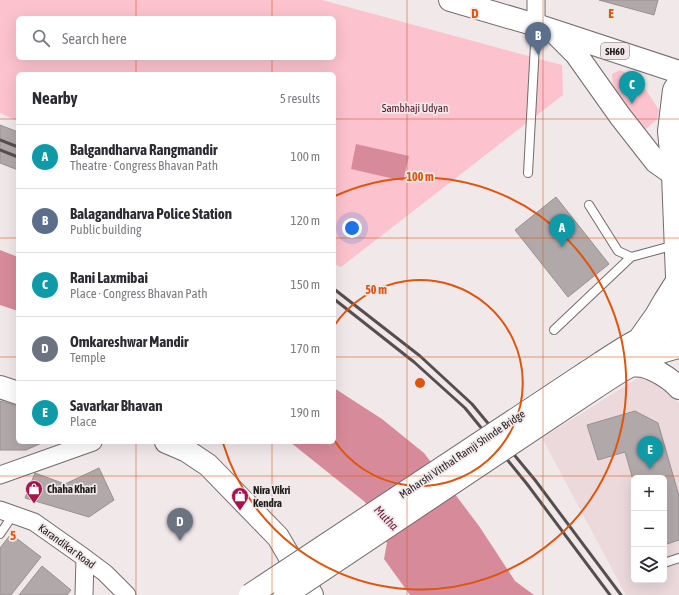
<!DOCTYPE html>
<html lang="en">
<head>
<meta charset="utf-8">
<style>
  :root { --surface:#fff; --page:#f7f7f7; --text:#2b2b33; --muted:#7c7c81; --line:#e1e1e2; --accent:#a8144c }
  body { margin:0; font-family:"Asap Condensed",sans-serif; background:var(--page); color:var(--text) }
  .controls { position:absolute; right:12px; bottom:12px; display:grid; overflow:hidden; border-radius:6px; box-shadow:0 4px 16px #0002 }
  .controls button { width:36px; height:36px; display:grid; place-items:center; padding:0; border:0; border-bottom:1px solid var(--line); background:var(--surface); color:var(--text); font:20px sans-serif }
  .you { position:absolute; left:352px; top:228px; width:14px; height:14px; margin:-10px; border:3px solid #fff; border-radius:50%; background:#1a73e8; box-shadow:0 0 0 6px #1a73e833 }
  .badge { display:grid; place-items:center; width:26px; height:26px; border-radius:50%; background:var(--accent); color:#fff; font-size:13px; font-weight:700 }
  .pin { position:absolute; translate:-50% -33px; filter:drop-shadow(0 1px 2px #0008) }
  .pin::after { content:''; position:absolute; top:21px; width:14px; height:12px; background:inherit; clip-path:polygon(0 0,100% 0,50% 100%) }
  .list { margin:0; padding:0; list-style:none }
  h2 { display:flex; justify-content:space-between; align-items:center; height:52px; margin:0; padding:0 16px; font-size:17px }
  h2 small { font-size:13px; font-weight:400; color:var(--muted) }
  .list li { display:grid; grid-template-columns:26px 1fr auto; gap:12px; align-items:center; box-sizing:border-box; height:64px; padding:0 16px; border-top:1px solid var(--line) }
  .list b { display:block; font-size:15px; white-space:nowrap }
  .list p { margin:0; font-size:13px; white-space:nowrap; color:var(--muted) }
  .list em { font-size:13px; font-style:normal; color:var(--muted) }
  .icon { flex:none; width:22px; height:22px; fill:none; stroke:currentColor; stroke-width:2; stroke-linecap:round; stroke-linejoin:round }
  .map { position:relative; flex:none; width:679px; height:595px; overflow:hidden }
  .search { position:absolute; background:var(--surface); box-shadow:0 4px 16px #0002; left:16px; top:16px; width:320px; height:44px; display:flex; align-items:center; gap:10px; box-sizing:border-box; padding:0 14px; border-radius:6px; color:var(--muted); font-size:15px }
  .panel { position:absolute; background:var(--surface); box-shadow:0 4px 16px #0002; left:16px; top:72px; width:320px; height:372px; border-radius:6px }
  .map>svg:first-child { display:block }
  .built { fill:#ebd9dc; fill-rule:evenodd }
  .green { fill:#fcc2cd; fill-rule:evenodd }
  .water { fill:#d78b9a }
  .building { fill:#b1a8aa; stroke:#989091 }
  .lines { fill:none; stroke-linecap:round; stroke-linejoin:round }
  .lane-casing { stroke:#726a6b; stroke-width:10 }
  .street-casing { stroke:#726a6b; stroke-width:19 }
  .secondary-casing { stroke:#726a6b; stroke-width:24 }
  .primary-casing { stroke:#726a6b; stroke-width:24 }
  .lane { stroke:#fff; stroke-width:8 }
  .street { stroke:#fff; stroke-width:17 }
  .secondary { stroke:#fff; stroke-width:22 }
  .primary { stroke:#fff; stroke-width:22 }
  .rail { stroke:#545050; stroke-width:3 }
  .secondary-bridge-casing { stroke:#726a6b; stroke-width:24; stroke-linecap:butt }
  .secondary-bridge { stroke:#fff; stroke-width:22 }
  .grid { fill:none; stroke:#de560d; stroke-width:1; stroke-opacity:0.55 }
  .ring { fill:none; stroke:#de560d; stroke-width:2 }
  .labels { text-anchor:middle; stroke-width:3.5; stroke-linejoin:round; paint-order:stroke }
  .shield { fill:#f1e8ea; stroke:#5f5a5a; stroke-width:1 }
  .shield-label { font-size:10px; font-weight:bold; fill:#201d1d }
  .park-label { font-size:11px; fill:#530f25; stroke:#f1e8ea }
  .street-label { font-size:11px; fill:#201d1d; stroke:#f1e8ea }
  .poi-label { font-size:11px; font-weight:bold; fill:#201d1d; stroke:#f1e8ea; text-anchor:start }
  .water-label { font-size:12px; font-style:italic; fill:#731a36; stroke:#f1e8ea }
  .grid-label { font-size:13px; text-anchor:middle; font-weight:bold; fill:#de560d; stroke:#f1e8ea; stroke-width:3.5; stroke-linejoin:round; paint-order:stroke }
  .centre { fill:#de560d; stroke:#f1e8ea; stroke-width:2 }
  .ring-label { font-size:12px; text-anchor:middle; font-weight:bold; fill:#de560d; stroke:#f1e8ea; stroke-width:3.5; stroke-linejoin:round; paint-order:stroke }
</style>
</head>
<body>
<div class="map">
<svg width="679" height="595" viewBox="0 0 679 595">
  <rect width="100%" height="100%" fill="#f1e8ea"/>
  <path class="built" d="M 643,375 L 679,403 L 679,595 L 626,595 L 542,438 ZM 634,478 L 664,478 L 664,580 L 634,580 Z"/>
  <path class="green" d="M 0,0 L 322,0 L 562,65 L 563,95 L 341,267 L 334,264 L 334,74 L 18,74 L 18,121 L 0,113 ZM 18,18 L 334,18 L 334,58 L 18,58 Z
    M 620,70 L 630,75 L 646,90 L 659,110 L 657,119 L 646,129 L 636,128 L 613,87 L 612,74 Z"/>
  <path class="water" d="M 356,144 L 409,156 L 403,181 L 351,169 Z
    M 0,250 L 18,257 L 18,311 L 0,305 Z
    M 334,388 L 382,419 L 424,453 L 479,526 L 515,581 L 534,595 L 410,595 L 384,559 L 387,543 L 365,502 L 290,442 L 334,442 Z"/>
  <path class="building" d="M 599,0 L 658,0 L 654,15 Z
    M 0,125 L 18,132 L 18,170 L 0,163 Z
    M 556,197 L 609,264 L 568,297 L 515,230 Z
    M 0,401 L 18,406 L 18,442 L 44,442 L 26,450 L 0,450 Z
    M 635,411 L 658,423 L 679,496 L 679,540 L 664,545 L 664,478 L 634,478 L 634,483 L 625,452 L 598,460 L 587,425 Z
    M 99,468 L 114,500 L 89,517 L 25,498 L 35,473 L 65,484 Z
    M 11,534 L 41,557 L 11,595 L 0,595 L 0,548 Z
    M 42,566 L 71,590 L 67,595 L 19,595 Z"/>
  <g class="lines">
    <defs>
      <path id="lane" d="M 528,173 L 536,26
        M 589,205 L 618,251 L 631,257 L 675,245
        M 554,330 L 631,257
        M 0,534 L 13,515
        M 664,563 L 679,558"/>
      <path id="street" d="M 536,25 L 536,0
        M 0,475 L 93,442
        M 0,510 L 34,522 L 85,558 L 105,573 L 127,595
        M 84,595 L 85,558"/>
      <path id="secondary" d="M 679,82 L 674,90 L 669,131 L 673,174 L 679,329
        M 640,338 L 655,317 L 665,300 L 677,281
        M 630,365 C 634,366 639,365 643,366 C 655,369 671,379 679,388
        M 587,372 C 616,353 645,332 679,324
        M 0,387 L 18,393
        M 596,387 C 625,368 645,355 679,347
        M 166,442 L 187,451 L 208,465 L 278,537 L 312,595"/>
      <path id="primary" d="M 450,0 L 536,25 L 679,72
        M 556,34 L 576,54 L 620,116 L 656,162 L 673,174"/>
    </defs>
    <use href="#lane" class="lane-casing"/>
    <use href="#street" class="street-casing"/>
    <use href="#secondary" class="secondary-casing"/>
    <use href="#primary" class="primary-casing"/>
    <use href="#lane" class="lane"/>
    <use href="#street" class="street"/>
    <use href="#secondary" class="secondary"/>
    <use href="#primary" class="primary"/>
    <path class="rail" d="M 0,140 L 18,147
      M 0,150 L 18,157
      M 334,289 L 420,356 L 472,404 L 535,480 L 621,595
      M 334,299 L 414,362 L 465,408 L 527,484 L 610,595"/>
    <defs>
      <path id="secondary-bridge" d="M 250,595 L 587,372
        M 285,595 L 596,387"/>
    </defs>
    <use href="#secondary-bridge" class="secondary-bridge-casing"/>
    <use href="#secondary-bridge" class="secondary-bridge"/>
  </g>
  <path class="grid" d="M 136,0 L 136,18M 272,0 L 272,18M 407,0 L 407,595M 543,0 L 543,595M 136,58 L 136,74M 272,58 L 272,74M 0,119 L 18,119M 334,119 L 679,119M 0,238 L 18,238M 334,238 L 679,238M 0,357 L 18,357M 334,357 L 679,357M 136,442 L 136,595M 272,442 L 272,595M 0,476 L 679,476"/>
  <g class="ring">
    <path d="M334 326A103 103 0 1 1 334 440"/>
    <path d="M335 196A206 206 0 1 1 223 443"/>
  </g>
  <defs>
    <symbol id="shop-pin" viewBox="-11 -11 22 30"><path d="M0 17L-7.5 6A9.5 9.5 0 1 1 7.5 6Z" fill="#a8144c" stroke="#f1e8ea"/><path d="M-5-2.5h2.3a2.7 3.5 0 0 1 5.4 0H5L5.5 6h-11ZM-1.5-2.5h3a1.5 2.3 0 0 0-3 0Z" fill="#fff"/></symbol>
  </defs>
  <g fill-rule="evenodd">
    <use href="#shop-pin" x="24" y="479" width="20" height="27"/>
    <use href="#shop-pin" x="230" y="486" width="20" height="27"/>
  </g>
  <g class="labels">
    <rect class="shield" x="601" y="43" width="28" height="16" rx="3"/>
    <g class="shield-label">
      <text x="615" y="55">SH60</text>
    </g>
    <g class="park-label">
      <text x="415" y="112">Sambhaji Udyan</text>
    </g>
    <g class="street-label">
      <text transform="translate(462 454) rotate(-34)" y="4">Maharshi Vitthal Ramji Shinde Bridge</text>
      <text transform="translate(67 546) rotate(36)" y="4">Karandikar Road</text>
    </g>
    <g class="poi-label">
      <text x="47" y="493">Chaha Khari</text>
      <text x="253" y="494">Nira Vikri<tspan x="253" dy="13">Kendra</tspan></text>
    </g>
    <g class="water-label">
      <text transform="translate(386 518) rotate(46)" y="4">Mutha</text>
    </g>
  </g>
  <g class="grid-label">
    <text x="475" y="18">D</text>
    <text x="611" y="18">E</text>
    <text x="13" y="540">5</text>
  </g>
  <circle cx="420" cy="383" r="6" class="centre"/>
  <g class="ring-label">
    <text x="420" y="181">100 m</text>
    <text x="376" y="294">50 m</text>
  </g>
</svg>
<div class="controls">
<button>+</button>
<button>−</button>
<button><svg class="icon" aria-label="layers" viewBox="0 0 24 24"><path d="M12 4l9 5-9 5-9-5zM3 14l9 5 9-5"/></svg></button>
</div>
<div class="you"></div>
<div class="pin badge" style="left:562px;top:247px;background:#0f9aa8">A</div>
<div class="pin badge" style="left:538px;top:55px;background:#5c6f8a">B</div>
<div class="pin badge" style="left:632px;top:104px;background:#0f9aa8">C</div>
<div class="pin badge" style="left:180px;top:541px;background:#6b7280">D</div>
<div class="pin badge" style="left:650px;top:469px;background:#0f9aa8">E</div>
<div class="search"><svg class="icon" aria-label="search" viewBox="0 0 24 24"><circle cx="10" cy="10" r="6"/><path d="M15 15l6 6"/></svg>Search here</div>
<section class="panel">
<h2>Nearby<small>5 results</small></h2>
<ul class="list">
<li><span class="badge" style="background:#0f9aa8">A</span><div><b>Balgandharva Rangmandir</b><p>Theatre · Congress Bhavan Path</p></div><em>100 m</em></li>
<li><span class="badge" style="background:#5c6f8a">B</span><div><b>Balagandharva Police Station</b><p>Public building</p></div><em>120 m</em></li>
<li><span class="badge" style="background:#0f9aa8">C</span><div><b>Rani Laxmibai</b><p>Place · Congress Bhavan Path</p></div><em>150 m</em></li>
<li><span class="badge" style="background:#6b7280">D</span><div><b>Omkareshwar Mandir</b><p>Temple</p></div><em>170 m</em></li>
<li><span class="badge" style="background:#0f9aa8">E</span><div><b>Savarkar Bhavan</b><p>Place</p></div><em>190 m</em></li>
</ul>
</section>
</div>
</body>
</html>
